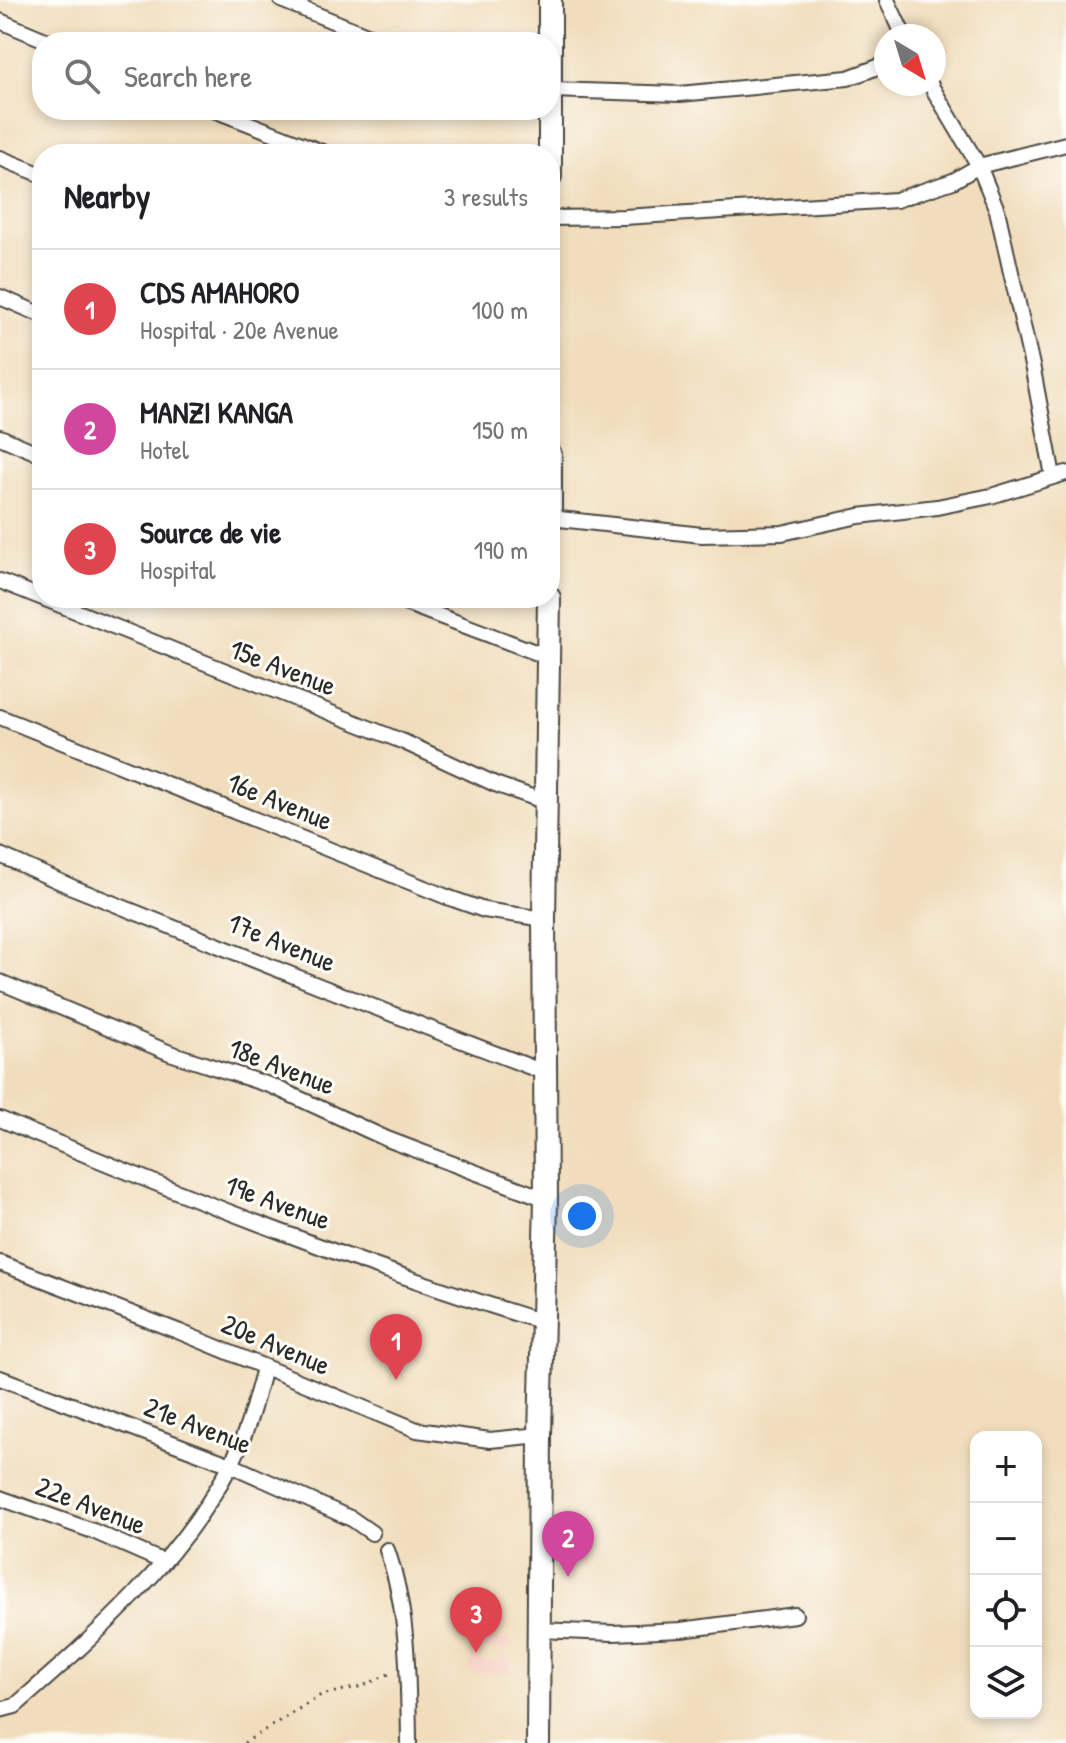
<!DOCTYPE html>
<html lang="en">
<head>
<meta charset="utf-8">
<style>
  :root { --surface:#fff; --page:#f6f6f6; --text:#202124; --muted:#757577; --line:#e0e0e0; --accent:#0f766e }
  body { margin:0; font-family:"Patrick Hand",sans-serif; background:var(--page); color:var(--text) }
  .controls { position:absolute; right:24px; bottom:24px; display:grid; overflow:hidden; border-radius:16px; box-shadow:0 4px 12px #0003 }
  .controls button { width:72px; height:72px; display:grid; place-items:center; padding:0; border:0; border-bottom:2px solid var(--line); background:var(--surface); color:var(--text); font:40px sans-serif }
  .compass { position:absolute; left:874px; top:24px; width:72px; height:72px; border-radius:50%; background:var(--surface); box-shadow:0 4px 12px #0003; rotate:142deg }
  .you { position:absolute; left:582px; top:1216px; width:28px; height:28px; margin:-20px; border:6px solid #fff; border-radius:50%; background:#1a73e8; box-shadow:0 0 0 12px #1a73e833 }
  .badge { display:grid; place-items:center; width:52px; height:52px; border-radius:50%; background:var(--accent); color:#fff; font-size:26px; font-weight:700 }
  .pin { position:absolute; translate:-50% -66px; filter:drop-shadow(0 2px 4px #0008) }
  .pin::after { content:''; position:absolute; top:42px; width:28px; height:24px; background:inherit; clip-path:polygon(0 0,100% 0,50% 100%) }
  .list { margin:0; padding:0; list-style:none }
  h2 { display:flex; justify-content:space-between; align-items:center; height:104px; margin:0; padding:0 32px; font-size:34px }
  h2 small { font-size:26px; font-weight:400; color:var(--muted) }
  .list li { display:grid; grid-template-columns:52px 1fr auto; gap:24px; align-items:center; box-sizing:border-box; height:120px; padding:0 32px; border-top:2px solid var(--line) }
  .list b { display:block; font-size:30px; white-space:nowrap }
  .list p { margin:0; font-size:26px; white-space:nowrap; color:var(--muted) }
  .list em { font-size:26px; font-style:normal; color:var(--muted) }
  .icon { flex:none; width:44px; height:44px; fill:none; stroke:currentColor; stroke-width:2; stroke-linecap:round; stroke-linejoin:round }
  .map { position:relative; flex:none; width:1066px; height:1743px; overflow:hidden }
  .search { position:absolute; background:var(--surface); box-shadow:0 4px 12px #0003; left:32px; top:32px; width:528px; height:88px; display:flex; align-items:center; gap:20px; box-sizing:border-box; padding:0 28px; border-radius:32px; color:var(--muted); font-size:30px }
  .panel { position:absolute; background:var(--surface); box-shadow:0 4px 12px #0003; left:32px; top:144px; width:528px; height:464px; border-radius:32px }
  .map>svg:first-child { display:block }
  .built { fill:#f7d1c7 }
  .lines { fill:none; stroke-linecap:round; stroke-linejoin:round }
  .minor-casing { stroke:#494641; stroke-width:18 }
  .primary-casing { stroke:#494641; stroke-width:26 }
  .path { stroke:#494641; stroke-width:3; stroke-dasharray:2 6; stroke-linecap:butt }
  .minor { stroke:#fff; stroke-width:14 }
  .primary { stroke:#fff; stroke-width:22 }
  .labels { text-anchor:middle; stroke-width:6; stroke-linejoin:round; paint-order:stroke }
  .street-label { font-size:28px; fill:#2b2b2b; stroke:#fdfcf7 }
</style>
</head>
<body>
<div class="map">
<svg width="1066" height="1743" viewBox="0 0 1066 1743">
  <rect width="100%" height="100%" fill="#fdfcf7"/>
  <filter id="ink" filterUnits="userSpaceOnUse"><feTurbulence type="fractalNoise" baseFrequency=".0125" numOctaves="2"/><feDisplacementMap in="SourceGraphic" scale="16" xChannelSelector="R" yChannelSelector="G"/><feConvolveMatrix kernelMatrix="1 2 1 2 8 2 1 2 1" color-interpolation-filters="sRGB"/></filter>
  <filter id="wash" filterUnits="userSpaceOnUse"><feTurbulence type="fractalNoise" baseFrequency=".006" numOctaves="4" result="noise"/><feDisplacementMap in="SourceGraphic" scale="32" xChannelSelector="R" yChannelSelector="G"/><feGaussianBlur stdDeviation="1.8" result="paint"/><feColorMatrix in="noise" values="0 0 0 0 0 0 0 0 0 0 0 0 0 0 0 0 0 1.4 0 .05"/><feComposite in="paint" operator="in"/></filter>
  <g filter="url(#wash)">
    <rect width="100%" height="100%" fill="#f1ddbc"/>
    <path class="built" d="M 471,1639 L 512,1640 L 512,1649 L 481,1648 L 481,1661 L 500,1662 L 501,1657 L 511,1658 L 510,1673 L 470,1672 Z"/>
  </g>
  <g filter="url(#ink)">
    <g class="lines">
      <defs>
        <path id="minor" d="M 281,0 L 384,42
          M 887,0 L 904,36
          M 0,21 L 50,42
          M 930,84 L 979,166 L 997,210 L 1033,370 L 1053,476
          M 550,90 L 680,94 L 848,78 L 886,64
          M 214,110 L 327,154
          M 0,158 L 42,175
          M 550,218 L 624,217 L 896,200 L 953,181 L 979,166 L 1066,144
          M 0,297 L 42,315
          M 0,437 L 42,455
          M 551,518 L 702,535 L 782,533 L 859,516 L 937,507 L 991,496 L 1066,473
          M 0,581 L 404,742 L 495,784 L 546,802
          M 392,598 L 548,657
          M 0,717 L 447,897 L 484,910 L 544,919
          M 0,855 L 72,887 L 322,987 L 546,1073
          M 0,982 L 170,1053 L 272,1086 L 387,1139 L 546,1199
          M 0,1119 C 178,1194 358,1265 543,1322
          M 0,1263 L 180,1332 L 417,1430 L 490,1440 L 540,1435
          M 0,1378 L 231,1465 L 352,1519 L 372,1533
          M 0,1498 L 93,1531 L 164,1562
          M 387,1550 C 409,1612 408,1678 409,1743
          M 538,1630 L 613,1633 L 681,1630 L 795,1615
          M 0,1710 L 15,1706 C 95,1636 180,1561 230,1466 C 247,1435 255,1401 264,1368"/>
        <path id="primary" d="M 550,0 L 550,176
          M 550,455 L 550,522
          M 538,1743 L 540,1435 L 546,1199 L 544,919 L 549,598"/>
      </defs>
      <use href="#minor" class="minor-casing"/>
      <use href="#primary" class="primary-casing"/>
      <path class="path" d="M 244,1743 L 321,1695 L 363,1686 L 393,1672"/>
      <use href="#minor" class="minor"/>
      <use href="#primary" class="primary"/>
    </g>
  </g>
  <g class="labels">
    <g class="street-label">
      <text transform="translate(283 667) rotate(21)" y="10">15e Avenue</text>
      <text transform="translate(280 801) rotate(22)" y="10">16e Avenue</text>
      <text transform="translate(282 942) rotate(22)" y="10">17e Avenue</text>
      <text transform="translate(282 1066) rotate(21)" y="10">18e Avenue</text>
      <text transform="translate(278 1202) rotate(20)" y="10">19e Avenue</text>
      <text transform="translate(276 1344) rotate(23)" y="10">20e Avenue</text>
      <text transform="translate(198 1425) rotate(21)" y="10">21e Avenue</text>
      <text transform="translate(91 1505) rotate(21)" y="10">22e Avenue</text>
    </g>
  </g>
</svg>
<div class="controls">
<button>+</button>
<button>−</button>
<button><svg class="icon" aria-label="locate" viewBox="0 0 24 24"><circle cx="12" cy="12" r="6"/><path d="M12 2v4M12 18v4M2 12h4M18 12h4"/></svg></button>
<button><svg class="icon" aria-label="layers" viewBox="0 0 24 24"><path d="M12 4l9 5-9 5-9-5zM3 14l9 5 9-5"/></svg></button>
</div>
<svg class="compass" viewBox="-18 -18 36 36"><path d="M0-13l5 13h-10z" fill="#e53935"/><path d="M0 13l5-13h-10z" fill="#757577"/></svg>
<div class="you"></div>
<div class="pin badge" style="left:396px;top:1380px;background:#e0444e">1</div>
<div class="pin badge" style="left:568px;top:1577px;background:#d1479c">2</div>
<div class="pin badge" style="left:476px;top:1653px;background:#e0444e">3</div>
<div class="search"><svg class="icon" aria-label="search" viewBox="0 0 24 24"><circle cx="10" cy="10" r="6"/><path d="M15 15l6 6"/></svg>Search here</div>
<section class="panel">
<h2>Nearby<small>3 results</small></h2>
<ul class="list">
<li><span class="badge" style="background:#e0444e">1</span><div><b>CDS AMAHORO</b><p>Hospital · 20e Avenue</p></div><em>100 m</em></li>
<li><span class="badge" style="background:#d1479c">2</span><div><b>MANZI KANGA</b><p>Hotel</p></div><em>150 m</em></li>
<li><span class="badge" style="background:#e0444e">3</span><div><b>Source de vie</b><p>Hospital</p></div><em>190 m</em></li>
</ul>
</section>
</div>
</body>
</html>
